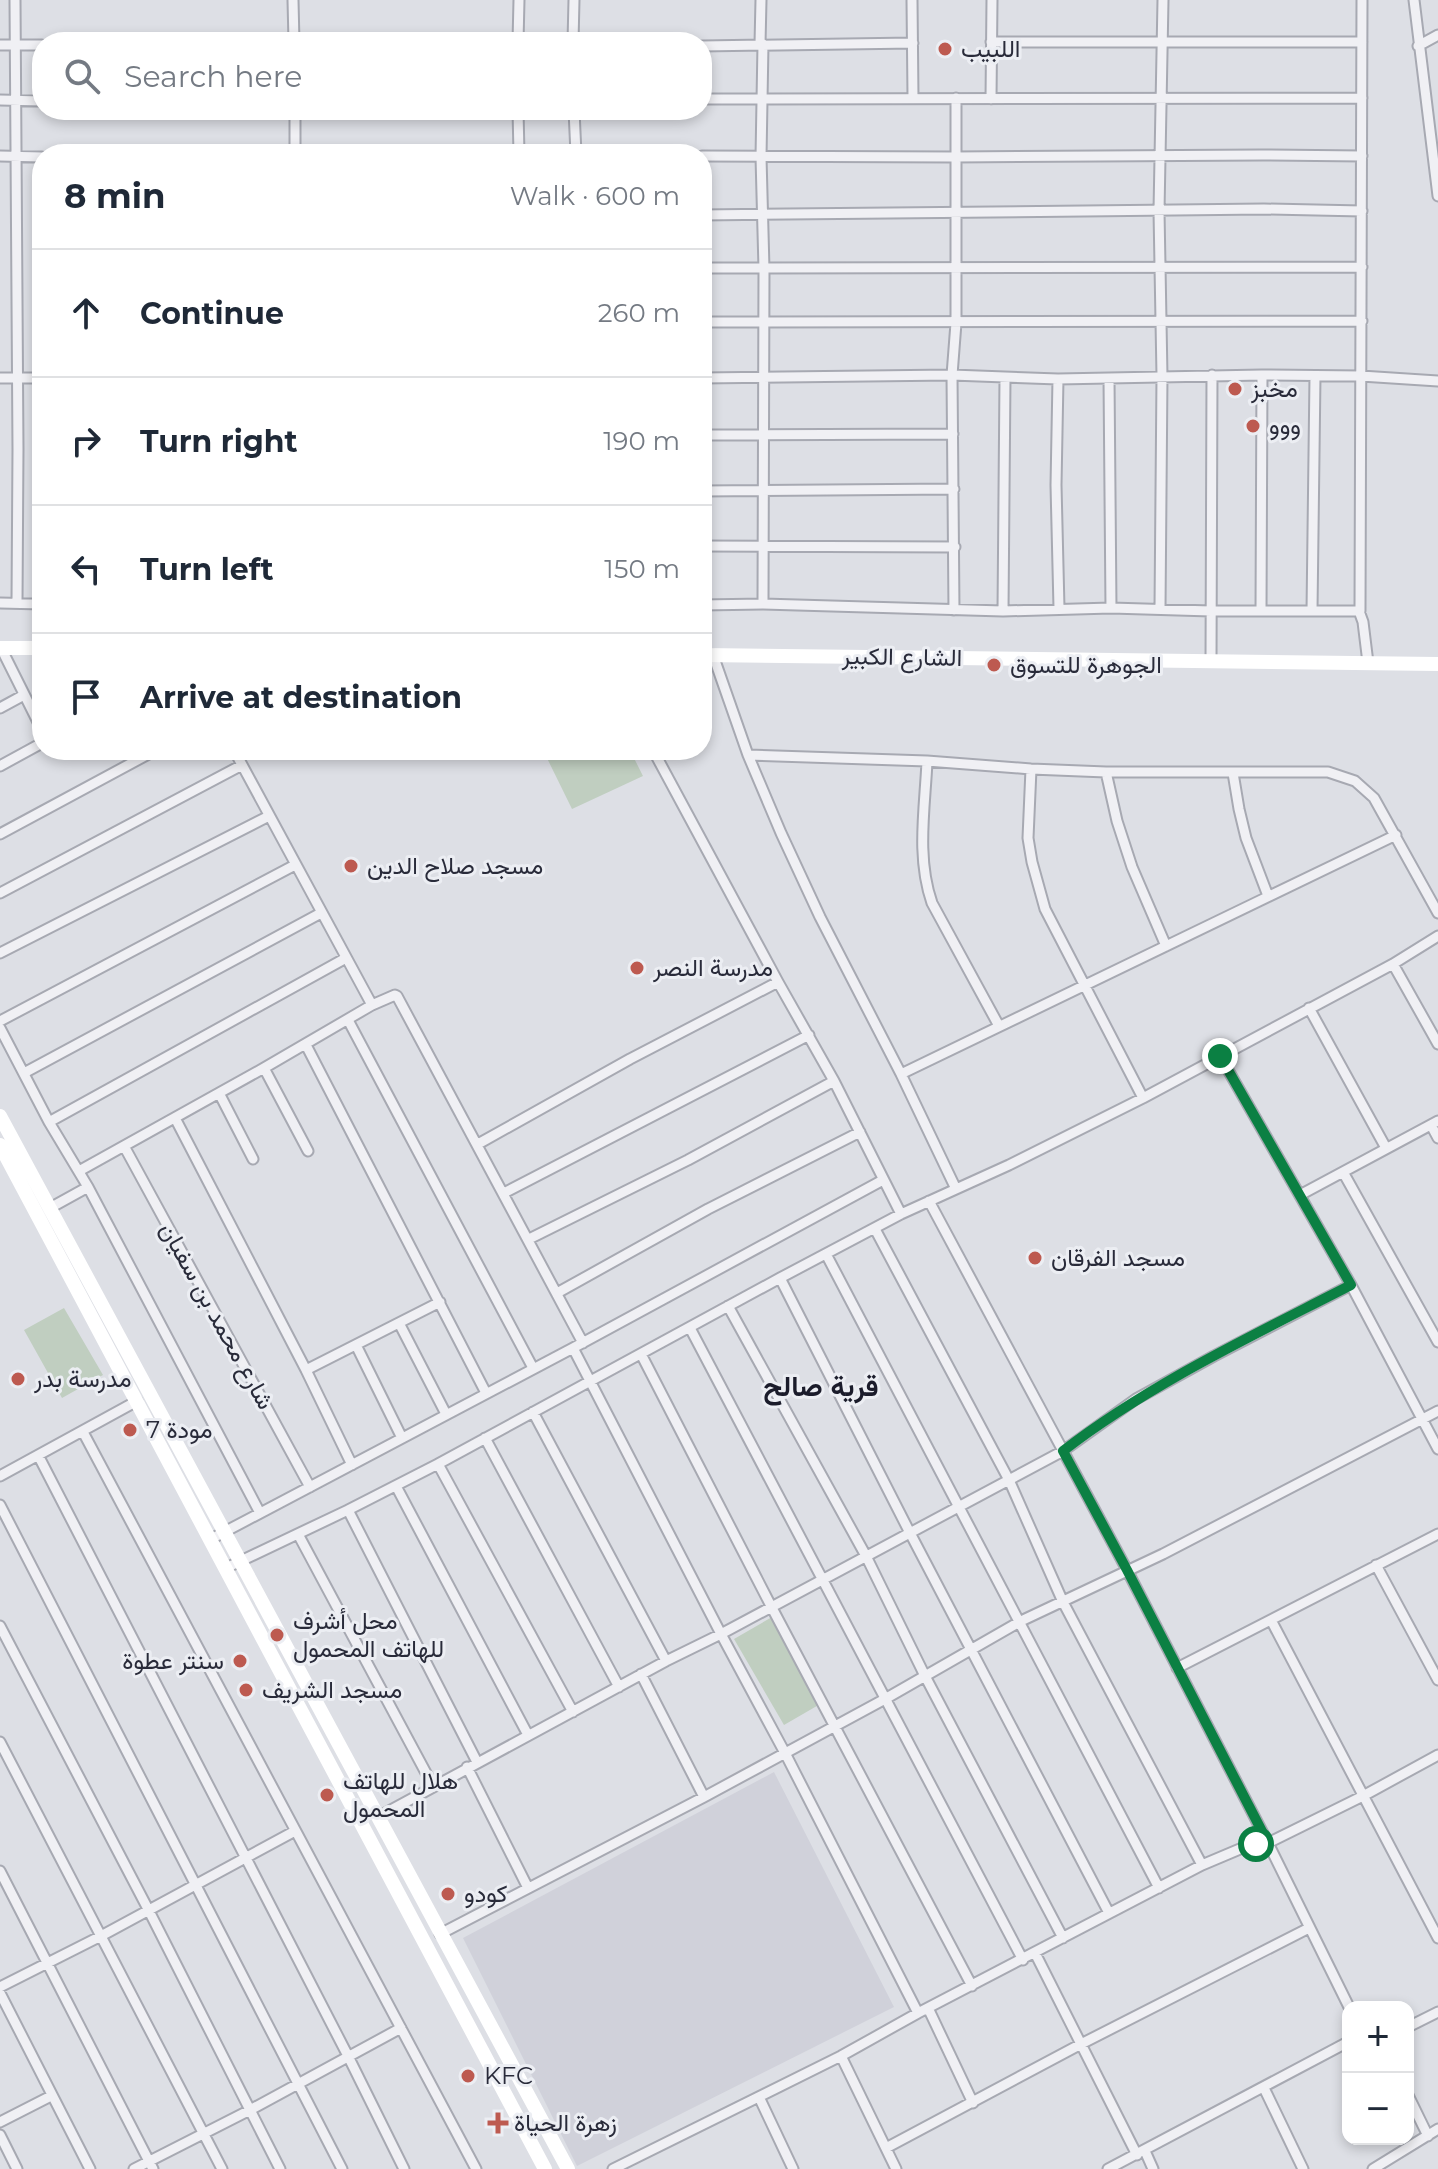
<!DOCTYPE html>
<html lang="en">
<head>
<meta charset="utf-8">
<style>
  :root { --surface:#fff; --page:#f2f2f3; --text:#1f2937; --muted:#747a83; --line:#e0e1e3 }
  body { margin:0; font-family:Montserrat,Vazirmatn,sans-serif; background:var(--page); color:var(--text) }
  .controls { position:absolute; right:24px; bottom:24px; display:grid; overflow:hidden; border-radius:16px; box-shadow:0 4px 12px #0003 }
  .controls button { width:72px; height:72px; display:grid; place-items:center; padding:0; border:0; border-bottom:2px solid var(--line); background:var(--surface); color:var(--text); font:40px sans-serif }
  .stop { position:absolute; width:24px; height:24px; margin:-18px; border:6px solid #0b8043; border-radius:50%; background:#fff }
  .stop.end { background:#0b8043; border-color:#fff; box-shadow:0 2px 8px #0008 }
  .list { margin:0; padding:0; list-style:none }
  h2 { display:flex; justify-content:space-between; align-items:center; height:104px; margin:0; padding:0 32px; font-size:34px }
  h2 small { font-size:26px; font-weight:400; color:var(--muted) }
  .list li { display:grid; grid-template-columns:52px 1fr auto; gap:24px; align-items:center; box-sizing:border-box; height:128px; padding:0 32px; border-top:2px solid var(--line) }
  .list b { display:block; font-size:30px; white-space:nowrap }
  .list em { font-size:26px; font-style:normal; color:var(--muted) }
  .icon { flex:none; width:44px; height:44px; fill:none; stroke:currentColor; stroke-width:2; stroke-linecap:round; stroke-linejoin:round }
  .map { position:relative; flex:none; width:1438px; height:2169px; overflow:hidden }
  .search { position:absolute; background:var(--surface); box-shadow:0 4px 12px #0003; left:32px; top:32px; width:680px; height:88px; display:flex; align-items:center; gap:20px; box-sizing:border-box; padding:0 28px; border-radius:32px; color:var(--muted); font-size:30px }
  .panel { position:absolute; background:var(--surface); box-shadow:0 4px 12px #0003; left:32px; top:144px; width:680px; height:616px; border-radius:32px }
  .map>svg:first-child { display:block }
  .built { fill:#d0d1da }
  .green { fill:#c0cec0 }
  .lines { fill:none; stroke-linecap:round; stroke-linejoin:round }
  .street-casing { stroke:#a7a9b2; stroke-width:13 }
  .street { stroke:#f0f0f4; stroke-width:9 }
  .secondary { stroke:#fff; stroke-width:14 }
  .route { stroke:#0b8043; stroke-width:10 }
  .poi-dot { fill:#bd5a50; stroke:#eceef3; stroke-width:3 }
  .labels { text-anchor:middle; stroke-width:6; stroke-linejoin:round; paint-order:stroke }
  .poi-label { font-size:24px; fill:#292b3a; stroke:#eceef3; text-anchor:start }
  .street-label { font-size:24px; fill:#292b3a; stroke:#eceef3 }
  .quarter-label { font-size:28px; font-weight:bold; fill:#1b1c2b; stroke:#eceef3 }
</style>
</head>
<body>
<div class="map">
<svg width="1438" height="2169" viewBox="0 0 1438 2169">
  <rect width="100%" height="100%" fill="#dddfe5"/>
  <path class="built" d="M 774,1772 L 894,2007 L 577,2166 L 463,1938 Z"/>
  <path class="green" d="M 543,750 L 630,750 L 643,776 L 572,809 Z
    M 64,1308 L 103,1375 L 62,1398 L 24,1330 Z
    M 772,1617 L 822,1703 L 784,1725 L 734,1639 Z"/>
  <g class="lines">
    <defs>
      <path id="street" d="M 15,0 L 18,449 L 17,603
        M 293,0 L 294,42
        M 912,0 L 913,97
        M 1414,0 L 1438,196
        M 238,42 L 399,42
        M 518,42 L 519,0
        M 573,42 L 574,0
        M 991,42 L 1362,42
        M 760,44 L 761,0
        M 763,44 L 761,157 L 764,269 L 763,604
        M 0,45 L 42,45
        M 702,46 L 913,43
        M 1418,46 L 1438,35
        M 702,99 L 1362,98
        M 991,99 L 992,0
        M 0,100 L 42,101
        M 295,110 L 295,154
        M 518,110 L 519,154
        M 574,110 L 576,154
        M 0,156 L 42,157
        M 702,156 L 955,157 L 1262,155 L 1362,156
        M 702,215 L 1264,209 L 1362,211
        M 702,268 L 1362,267
        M 702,322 L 1362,321
        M 0,378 L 42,378
        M 702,378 L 952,375 L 1058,379 L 1262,375 L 1361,376 L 1438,381
        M 1109,378 L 1111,608
        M 1058,379 L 1056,485 L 1059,608
        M 702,435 L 953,434
        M 702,491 L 954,489
        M 702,546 L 955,547
        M 0,603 L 42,604
        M 702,605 L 763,604 L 1003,611 L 1111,608 L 1211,611 L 1360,611 L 1362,0
        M 1160,609 L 1162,376 L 1159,211 L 1163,0
        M 954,610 L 952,375 L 956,323 L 956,98
        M 1003,611 L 1005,378
        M 1261,611 L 1262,375
        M 1312,611 L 1315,376
        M 1359,611 L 1363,622 L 1368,663
        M 1,648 L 42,730
        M 713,655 L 748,755 L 781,833 L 820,917 L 901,1074 L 956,1189
        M 1211,661 L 1212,375
        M 0,708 L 24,695
        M 234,750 L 372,1005
        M 653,750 L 778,982 L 834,1081 L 901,1214
        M 748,755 L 927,761 L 1031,769 L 1106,772 L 1328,772 L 1355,781 L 1374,798 L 1438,913
        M 927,761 C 925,808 916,857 932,903 L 999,1026
        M 0,766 L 42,743
        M 1031,769 L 1028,838 L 1032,862 L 1045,909 L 1143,1098
        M 1106,772 L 1117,821 L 1132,867 L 1166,946
        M 1233,773 L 1239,809 L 1246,838 L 1268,896
        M 0,834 L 156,750
        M 0,893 L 242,765
        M 0,953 L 269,816
        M 1393,964 L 1438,1044
        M 1309,1008 L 1386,1148
        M 348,1020 L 533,1368
        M 0,1021 L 295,865
        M 0,1028 L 49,1122 L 88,1187 L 260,1513
        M 306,1045 L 486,1393
        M 1220,1056 L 1351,1285 L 1438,1449
        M 264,1068 L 308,1151
        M 24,1073 L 321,913
        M 901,1074 L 1396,835
        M 219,1093 L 253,1159
        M 175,1118 L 306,1370 L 352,1465
        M 49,1122 L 346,958
        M 1431,1125 L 1438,1138
        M 478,1144 L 630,1059 L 778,982
        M 124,1146 L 310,1487
        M 79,1171 L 264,1068 L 372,1005 L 395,995 L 397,996 L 583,1343
        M 1343,1172 L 1438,1342
        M 504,1193 L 809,1035
        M 1300,1195 L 1438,1121
        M 929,1201 L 1127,1570 L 1268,1843 L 1349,2007
        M 50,1208 L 88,1187
        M 875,1229 L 1009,1480 L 1063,1602 L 1202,1865
        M 529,1239 L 688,1160 L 834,1081
        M 826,1254 L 1159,1888
        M 780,1278 L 909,1531 L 1109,1913
        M 557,1293 L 708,1209 L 860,1132
        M 728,1306 L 866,1556 L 925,1676 L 1063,1938
        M 399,1323 L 446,1414
        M 690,1328 L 1023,1960
        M 356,1345 L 402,1438
        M 573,1348 L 721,1634 L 785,1753 L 918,2013
        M 641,1354 L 771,1606 L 972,1986
        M 306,1370 L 440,1302
        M 533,1412 L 666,1661
        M 83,1432 L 476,2169
        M 485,1438 L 619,1687
        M 38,1455 L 348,2056 L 404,2169
        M 438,1464 L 573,1712
        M 0,1476 L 137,1401
        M 396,1486 L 528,1735
        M 0,1505 L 342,2169
        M 348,1510 L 477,1762
        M 298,1534 L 433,1786
        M 211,1539 L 573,1348 L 883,1180
        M 1376,1565 L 1438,1680
        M 226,1568 L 348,1510 L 438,1464 L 780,1278 L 901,1214 L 1009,1165 L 1143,1098 L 1393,964 L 1438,936
        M 1271,1620 L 1438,1938
        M 0,1626 L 148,1909 L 280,2169
        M 1177,1668 L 1438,1534
        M 641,1674 L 704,1797
        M 0,1742 L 222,2169
        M 467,1767 L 528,1888
        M 378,1817 L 666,1661 L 721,1634 L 1063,1451 L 1136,1399 L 1214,1356 L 1351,1285
        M 0,1871 L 153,2169
        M 440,1934 L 704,1797 L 885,1699 L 1021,1621 L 1163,1554 L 1438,1411
        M 1035,1953 L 1137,2155
        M 0,1987 L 101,1936 L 295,1831
        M 0,1993 L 90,2169
        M 928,2008 L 973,2103
        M 1408,2027 L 1438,2012
        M 841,2056 L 896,2169
        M 1264,2088 L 1303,2169
        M 1408,2095 L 1428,2136
        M 759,2097 L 793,2169
        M 0,2122 L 51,2096
        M 0,2135 L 17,2169
        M 886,2148 L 1083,2043 L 1309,1928
        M 1145,2151 L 1153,2169
        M 134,2169 L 250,2110 L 401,2028
        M 613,2169 L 841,2056 L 918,2013 L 1202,1865 L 1247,1846 L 1268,1843 L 1363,1796 L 1438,1755
        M 1108,2169 L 1348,2042
        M 1373,2169 L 1438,2129"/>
    </defs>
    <use href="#street" class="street-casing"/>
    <use href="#street" class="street"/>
    <path class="secondary" d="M 0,648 L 42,648
      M 702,655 L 1438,664
      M 0,1116 L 568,2169
      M 0,1145 L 545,2169"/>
  </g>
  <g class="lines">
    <path class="route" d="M 1220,1056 L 1351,1285 C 1252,1336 1151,1383 1063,1451 L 1127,1570 L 1268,1843 L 1256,1844"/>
  </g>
  <g class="poi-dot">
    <circle cx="945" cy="49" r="8"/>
    <circle cx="1235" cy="389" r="8"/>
    <circle cx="1253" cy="426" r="8"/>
    <circle cx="994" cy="665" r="8"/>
    <circle cx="351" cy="866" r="8"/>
    <circle cx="637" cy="968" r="8"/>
    <circle cx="1035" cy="1258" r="8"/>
    <circle cx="18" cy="1379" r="8"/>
    <circle cx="130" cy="1430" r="8"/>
    <circle cx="277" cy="1635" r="8"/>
    <circle cx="240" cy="1661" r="8"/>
    <circle cx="246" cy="1690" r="8"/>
    <circle cx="327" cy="1795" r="8"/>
    <circle cx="448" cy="1894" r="8"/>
    <circle cx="468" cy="2076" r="8"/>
    <path d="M494 2111h8v8h8v8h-8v8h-8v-8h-8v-8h8z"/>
  </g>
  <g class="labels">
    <g class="poi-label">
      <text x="961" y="57">اللبيب</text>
      <text x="1251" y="397">مخبز</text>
      <text x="1269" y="434">ووو</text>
      <text x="1010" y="673">الجوهرة للتسوق</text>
      <text x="367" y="874">مسجد صلاح الدين</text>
      <text x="653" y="976">مدرسة النصر</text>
      <text x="1051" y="1266">مسجد الفرقان</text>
      <text x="34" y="1387">مدرسة بدر</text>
      <text x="146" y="1438">مودة 7</text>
      <text x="293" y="1629">محل أشرف<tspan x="293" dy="28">للهاتف المحمول</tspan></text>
      <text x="224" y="1669" text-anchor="end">سنتر عطوة</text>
      <text x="262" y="1698">مسجد الشريف</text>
      <text x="343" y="1789">هلال للهاتف<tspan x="343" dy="28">المحمول</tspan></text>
      <text x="464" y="1902">كودو</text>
      <text x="484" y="2084">KFC</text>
      <text x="514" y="2131">زهرة الحياة</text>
    </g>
    <g class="street-label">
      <text transform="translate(902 657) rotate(1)" y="8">الشارع الكبير</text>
      <text transform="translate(217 1316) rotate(61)" y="8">شارع محمد بن سفيان</text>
    </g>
    <g class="quarter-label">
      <text x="821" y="1396">قرية صالح</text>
    </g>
  </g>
</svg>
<div class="controls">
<button>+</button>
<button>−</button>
</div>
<div class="stop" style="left:1256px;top:1844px"></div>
<div class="stop end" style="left:1220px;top:1056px"></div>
<div class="search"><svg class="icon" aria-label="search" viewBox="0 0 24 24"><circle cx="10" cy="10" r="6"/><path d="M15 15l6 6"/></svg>Search here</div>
<section class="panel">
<h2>8 min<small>Walk · 600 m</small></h2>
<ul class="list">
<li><svg class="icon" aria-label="ahead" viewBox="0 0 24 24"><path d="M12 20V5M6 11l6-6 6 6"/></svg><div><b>Continue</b></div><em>260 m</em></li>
<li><svg class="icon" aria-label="right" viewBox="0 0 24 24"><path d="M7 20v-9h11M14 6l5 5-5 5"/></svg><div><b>Turn right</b></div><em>190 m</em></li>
<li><svg class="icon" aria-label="left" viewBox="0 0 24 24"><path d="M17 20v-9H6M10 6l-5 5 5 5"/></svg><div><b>Turn left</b></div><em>150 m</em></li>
<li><svg class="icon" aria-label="arrive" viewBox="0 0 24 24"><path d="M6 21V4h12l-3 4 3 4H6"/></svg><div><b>Arrive at destination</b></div></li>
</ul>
</section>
</div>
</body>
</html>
